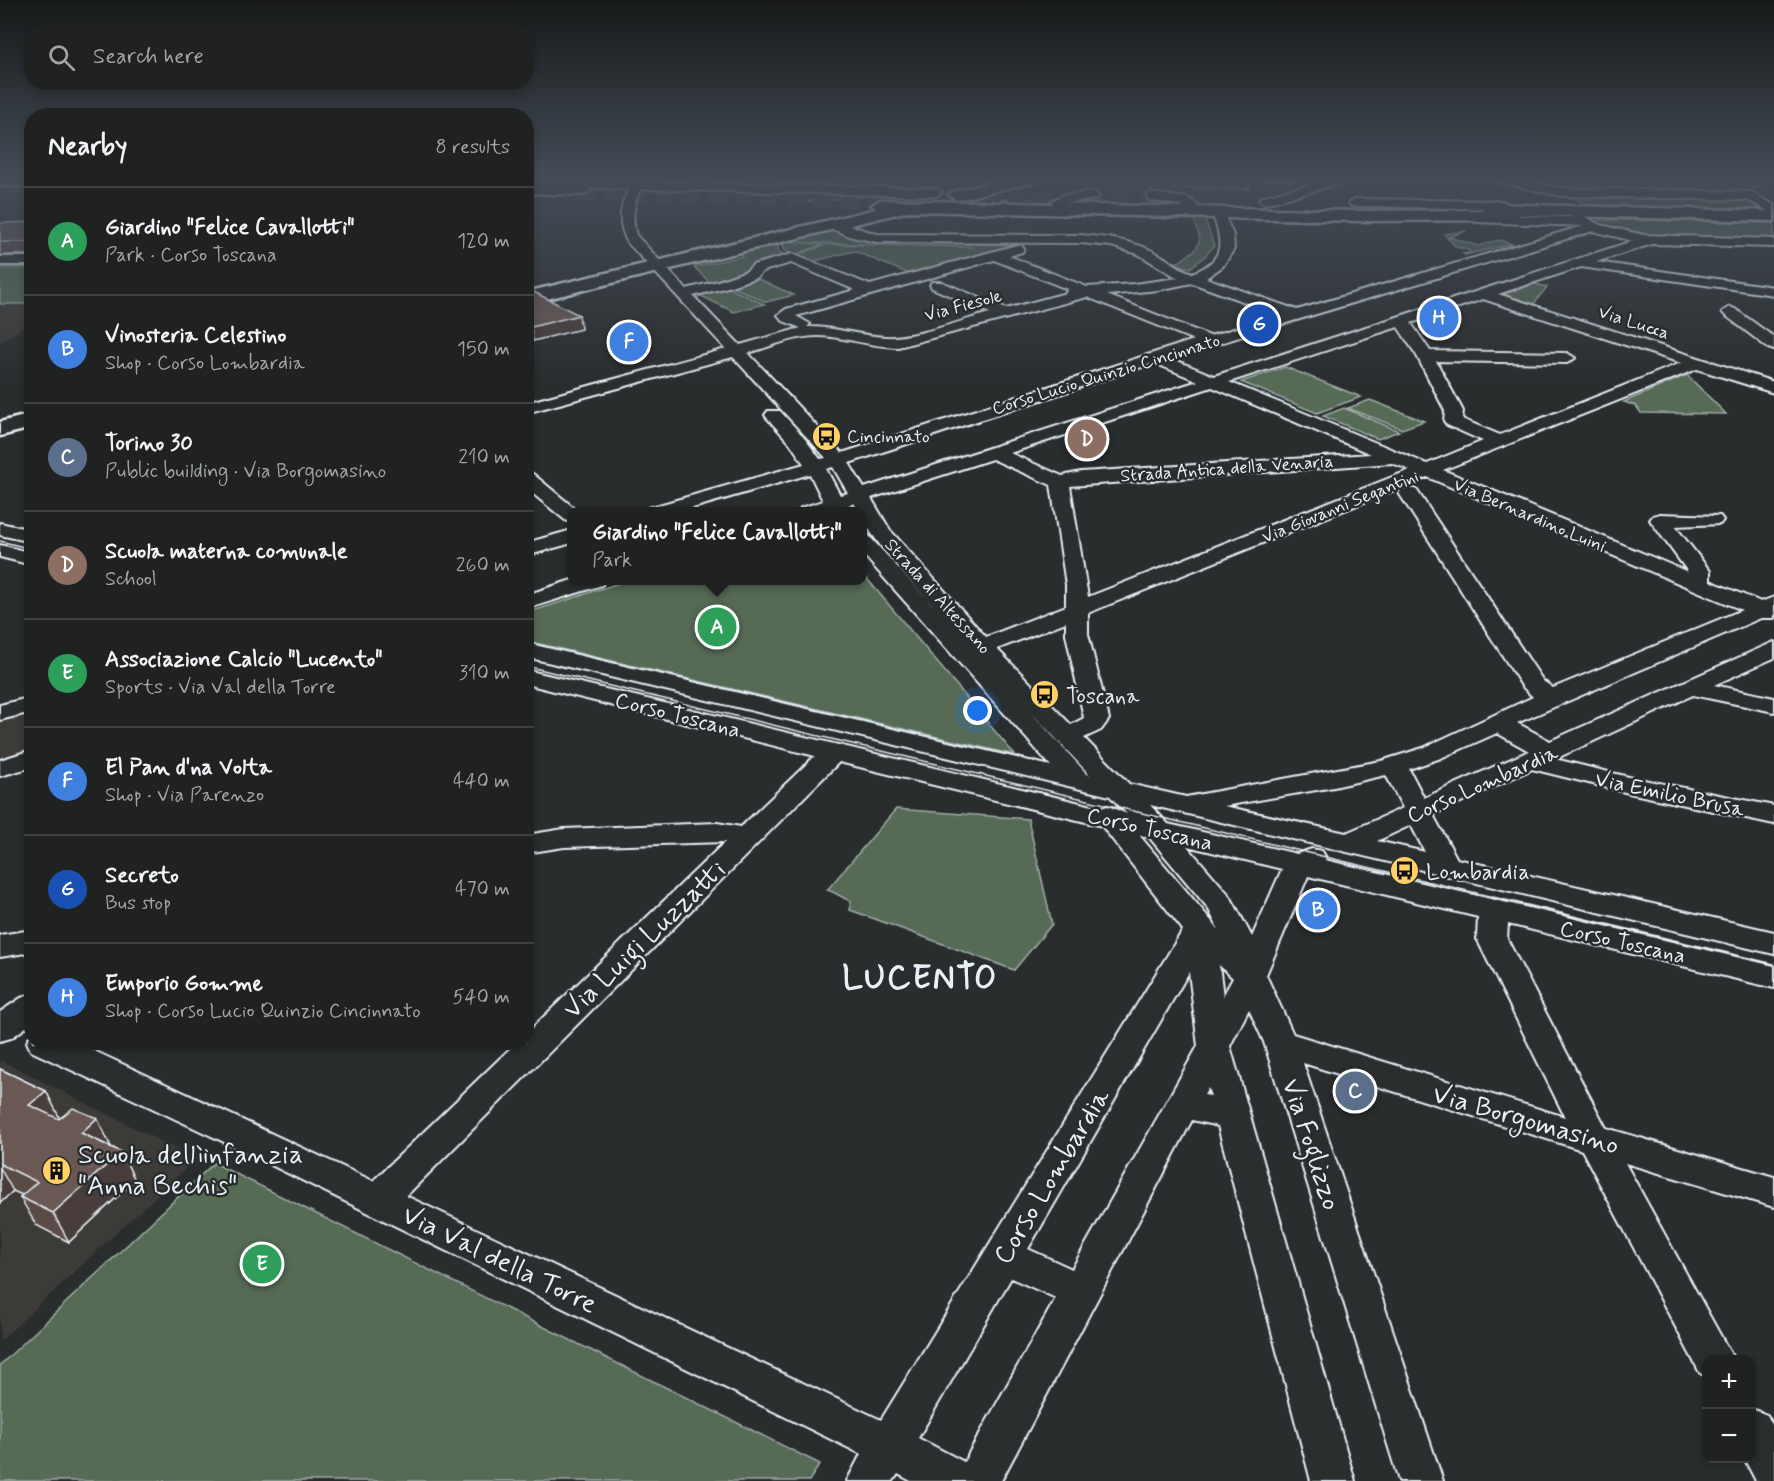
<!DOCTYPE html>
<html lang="en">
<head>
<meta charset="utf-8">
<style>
  :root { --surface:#202222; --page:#282a2a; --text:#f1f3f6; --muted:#a2a4a5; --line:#3d3f40; --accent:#ffd166 }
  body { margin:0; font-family:Mynerve,sans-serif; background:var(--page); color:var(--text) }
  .controls { position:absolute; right:18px; bottom:18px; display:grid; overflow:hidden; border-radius:12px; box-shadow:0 3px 9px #0003 }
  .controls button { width:54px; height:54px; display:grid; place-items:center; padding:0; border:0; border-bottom:2px solid var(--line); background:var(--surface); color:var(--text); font:30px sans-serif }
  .you { position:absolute; left:978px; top:711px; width:21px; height:21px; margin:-15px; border:4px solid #fff; border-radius:50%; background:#1a73e8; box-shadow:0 0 0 9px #1a73e833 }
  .badge { display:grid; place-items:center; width:39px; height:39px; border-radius:50%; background:var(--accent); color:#fff; font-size:20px; font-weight:700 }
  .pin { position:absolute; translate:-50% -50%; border:3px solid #fff; box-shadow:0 2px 6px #0006 }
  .popup { position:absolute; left:567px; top:507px; width:300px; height:78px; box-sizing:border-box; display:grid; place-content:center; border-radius:12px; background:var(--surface); filter:drop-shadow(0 2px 4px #0005); font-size:20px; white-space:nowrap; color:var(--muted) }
  .popup b { font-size:22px; color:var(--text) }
  .popup::after { content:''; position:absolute; left:50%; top:100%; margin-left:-12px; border:12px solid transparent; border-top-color:var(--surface) }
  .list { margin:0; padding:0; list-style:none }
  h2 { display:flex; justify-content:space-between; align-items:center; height:78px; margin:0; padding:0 24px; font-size:26px }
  h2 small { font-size:20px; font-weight:400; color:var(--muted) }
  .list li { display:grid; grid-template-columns:39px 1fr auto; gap:18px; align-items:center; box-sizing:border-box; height:108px; padding:0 24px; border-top:2px solid var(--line) }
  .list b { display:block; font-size:22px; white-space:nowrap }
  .list p { margin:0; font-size:20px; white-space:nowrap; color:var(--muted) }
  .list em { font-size:20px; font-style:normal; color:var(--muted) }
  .icon { flex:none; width:33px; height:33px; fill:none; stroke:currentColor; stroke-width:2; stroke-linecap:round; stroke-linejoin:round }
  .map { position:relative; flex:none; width:1774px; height:1481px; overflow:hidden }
  .search { position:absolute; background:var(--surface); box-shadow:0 3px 9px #0003; left:24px; top:24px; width:510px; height:66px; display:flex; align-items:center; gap:15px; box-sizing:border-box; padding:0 21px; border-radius:24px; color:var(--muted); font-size:22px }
  .panel { position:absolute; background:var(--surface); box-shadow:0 3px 9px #0003; left:24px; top:108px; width:510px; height:942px; border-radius:24px }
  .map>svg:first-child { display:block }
  .built { fill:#3d3a39 }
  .green { fill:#566b57; stroke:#9faea8; stroke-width:1.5 }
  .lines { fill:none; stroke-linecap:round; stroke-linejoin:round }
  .major-tunnel { stroke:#464a4c; stroke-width:17; stroke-dasharray:17 9; stroke-linecap:butt }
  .minor-casing { stroke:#e8f1f8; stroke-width:4 }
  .major-casing { stroke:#e8f1f8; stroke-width:5 }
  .minor { fill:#2a2d2e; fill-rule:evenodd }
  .major { fill:#2a2d2e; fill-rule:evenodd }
  .tram { stroke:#e8f1f8; stroke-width:1.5 }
  .wall { fill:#5a4c47; stroke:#e8f1f8; stroke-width:1.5 }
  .shaded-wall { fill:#4a3e3a; stroke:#e8f1f8; stroke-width:1.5 }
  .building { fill:#695853; stroke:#e8f1f8; stroke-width:1.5 }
  .labels { text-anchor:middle; stroke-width:5; stroke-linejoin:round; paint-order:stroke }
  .far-street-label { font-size:18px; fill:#e8f1f8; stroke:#2a2d2e }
  .far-poi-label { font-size:18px; fill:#e8f1f8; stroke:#2a2d2e; text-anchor:start }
  .poi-label { font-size:22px; fill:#e8f1f8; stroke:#2a2d2e; text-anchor:start }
  .street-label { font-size:22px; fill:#e8f1f8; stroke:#2a2d2e }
  .near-street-label { font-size:27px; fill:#e8f1f8; stroke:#2a2d2e }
  .near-poi-label { font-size:27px; fill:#e8f1f8; stroke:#2a2d2e; text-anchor:start }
  .near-district-label { font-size:33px; font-weight:bold; letter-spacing:1.5px; fill:#e8f1f8; stroke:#2a2d2e }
</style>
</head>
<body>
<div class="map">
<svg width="1774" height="1481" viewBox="0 0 1774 1481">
  <rect width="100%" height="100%" fill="#2a2d2e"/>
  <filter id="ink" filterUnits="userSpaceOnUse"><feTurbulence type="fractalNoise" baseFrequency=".0167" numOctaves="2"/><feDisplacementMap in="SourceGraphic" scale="12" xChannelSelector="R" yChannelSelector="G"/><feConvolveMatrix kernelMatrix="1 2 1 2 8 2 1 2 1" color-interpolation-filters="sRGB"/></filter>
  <g filter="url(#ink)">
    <path class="built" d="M 785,178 L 947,178 L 917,184 L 930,189 L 780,187 Z
      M 1091,178 L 1293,178 L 1298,186 L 1258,197 L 1093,193 Z
      M 0,261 L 32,262 L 31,322 L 0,342 Z
      M 31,711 L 31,749 L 0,759 L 0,721 Z
      M 0,1060 L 196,1159 L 0,1341 Z"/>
    <path class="green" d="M 1651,178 L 1726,178 L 1763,186 L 1742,192 L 1671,189 Z
      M 814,193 L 883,194 L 888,195 L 807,202 L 816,198 Z
      M 1573,196 L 1739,197 L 1767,212 L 1588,208 Z
      M 1058,198 L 1053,199 L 1053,204 L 951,202 L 960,200 Z
      M 1163,215 L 1204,216 L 1214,246 L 1204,257 L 1190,268 L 1170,262 L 1179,262 L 1196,249 L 1200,239 L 1194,220 L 1164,219 Z
      M 1599,220 L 1774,223 L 1774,240 C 1731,239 1628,244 1594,222 Z
      M 832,229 L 863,240 L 933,242 L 933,246 L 782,242 L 823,244 L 795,255 L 783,250 L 784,247 L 781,242 Z
      M 1466,231 L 1449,237 L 1478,246 L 1499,240 L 1512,244 L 1465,255 L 1463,254 L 1469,253 L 1469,250 L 1456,247 L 1444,234 Z
      M 774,243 L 778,245 L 778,251 L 785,255 L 784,258 L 743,275 L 719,281 L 717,285 L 713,286 L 694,267 L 743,256 L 737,252 Z
      M 937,243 L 1019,244 L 909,274 L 854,251 L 811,262 L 797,255 L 828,244 L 973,247 L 937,246 Z
      M 0,268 L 31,268 L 31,304 L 0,304 Z
      M 758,279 L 794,295 L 766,302 L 731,286 Z
      M 1535,284 L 1547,287 L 1533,305 L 1501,295 Z
      M 727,287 L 764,304 L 734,312 L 697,294 Z
      M 1285,367 L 1361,397 L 1317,413 L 1241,382 Z
      M 1687,375 L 1726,414 L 1641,413 L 1636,406 L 1624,402 Z
      M 1370,400 L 1424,421 L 1402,429 L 1348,408 Z
      M 1344,408 L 1399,431 L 1378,439 L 1323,416 Z
      M 863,574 L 1015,755 L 527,641 L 527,613 L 625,581 L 862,580 Z
      M 896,809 L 1028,819 L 1052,924 L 1014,970 L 850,910 L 851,901 C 845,900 836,892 827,890 Z
      M 214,1163 L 820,1464 L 809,1481 L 0,1481 L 0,1365 Z"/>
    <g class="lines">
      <path class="major-tunnel" d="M 579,193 L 925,201
        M 905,197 L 1203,204"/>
      <defs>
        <path id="minor" d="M 633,178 L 645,178 L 643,182 L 936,188 L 942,192 L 936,196 L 640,189 C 634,205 631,218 636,235 L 686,289 L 718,281 L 747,271 L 753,265 L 792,254 L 870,285 L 1017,245 L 1022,246 L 1024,249 L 1022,252 L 1009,256 L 1087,287 L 1134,284 L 1178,278 L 1138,254 L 1111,246 L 1080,243 L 877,242 L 852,237 L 827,227 L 826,224 L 832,220 L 877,234 L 1080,235 C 1103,237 1124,239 1146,248 C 1162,254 1175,267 1192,273 C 1226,261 1223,241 1212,213 L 1218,209 L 1222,210 L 1233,235 L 1234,249 L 1223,266 L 1206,278 L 1297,310 L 1583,226 L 1475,222 L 1474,219 L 1480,215 L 1572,217 L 1578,213 L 1600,225 L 1644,235 L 1774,239 L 1774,247 L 1652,244 L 1596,262 L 1774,287 L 1774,295 L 1581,267 L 1498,294 L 1774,382 L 1774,393 L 1697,369 L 1443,470 L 1688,572 L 1650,520 L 1653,516 L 1660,514 L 1720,516 L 1723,520 L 1720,524 L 1675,526 L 1710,571 L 1710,581 L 1761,602 L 1774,597 L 1774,618 L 1761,618 L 1517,723 L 1550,741 L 1774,642 L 1774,658 L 1714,685 L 1774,698 L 1774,712 L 1693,695 L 1555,759 L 1629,777 L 1774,806 L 1774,824 L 1629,793 L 1532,769 L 1433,815 L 1457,859 L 1774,932 L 1774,954 L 1150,805 L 1168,824 L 1297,854 L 1312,849 L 1322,851 L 1326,858 L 1325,860 L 1774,966 L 1774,988 L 1508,924 L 1507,939 L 1606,1128 L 1774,1177 L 1774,1207 L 1625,1163 L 1734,1360 L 1706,1360 L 1706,1376 L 1700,1373 L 1582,1150 L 1303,1063 L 1443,1481 L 1399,1481 L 1264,1042 L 1249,1009 L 1230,1046 L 1355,1481 L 1311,1481 L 1218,1126 L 1192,1120 L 1001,1481 L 911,1481 L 898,1474 L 893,1481 L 847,1481 L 861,1454 L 222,1141 L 31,1051 L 27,1042 L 32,1033 L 32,1042 L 75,1042 L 373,1181 L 517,1042 L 526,1042 L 526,1034 L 725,842 L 564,847 L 526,853 L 526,835 L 564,829 L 717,823 L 741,827 L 815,756 L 526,684 L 526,670 L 1101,808 L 1108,806 L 1127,814 L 1110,796 L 526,657 L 526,643 L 1051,766 L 862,553 L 862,534 L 869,536 L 942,616 C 926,597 862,532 862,512 L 859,512 L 854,503 L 846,506 L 849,512 L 798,512 L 801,508 L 823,501 L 810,474 L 679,512 L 645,512 L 648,508 L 804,464 L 790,443 L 768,419 L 765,415 L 768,411 L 780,411 L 802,435 L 820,459 L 826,458 L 733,357 L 526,413 L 526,403 L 726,349 L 628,243 C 617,224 620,208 628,189 L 526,186 L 526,180 L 529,179 L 631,182 ZM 1593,231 L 1633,241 L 1214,376 L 1170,358 ZM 994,260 L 1067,289 L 1066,293 L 1006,309 L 942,282 L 932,282 L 930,285 L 932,288 L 990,313 C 963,320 912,339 886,337 C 859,336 834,326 807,327 L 810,324 L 796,316 ZM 791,263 L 855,290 L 786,309 L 778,315 L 783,321 L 801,328 L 740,345 L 693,296 L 728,287 L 757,277 L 763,271 ZM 1192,283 L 1281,315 L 1210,336 L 1107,295 L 1158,290 ZM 1087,297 L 1194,340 L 842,453 L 748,353 C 770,347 796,335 820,336 C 846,337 871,347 898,347 ZM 1483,299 L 1681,363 L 1500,435 L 1462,419 L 1463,411 L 1436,361 L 1567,363 L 1575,358 L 1567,353 L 1430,351 L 1411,323 ZM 1398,327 L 1417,356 L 1445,411 L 1444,421 L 1447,425 L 1483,441 L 1427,464 L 1229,382 ZM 1154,363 L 1198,381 L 864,488 L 849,463 ZM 1212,387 L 1371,454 L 1081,472 L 1062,476 L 1010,453 ZM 992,459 L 1051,485 L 1066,585 L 1066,606 L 986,637 L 890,530 L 871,498 ZM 1392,463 L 1410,470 L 1088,597 L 1070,486 ZM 833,467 L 848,493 L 840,495 L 826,469 ZM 1427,477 L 1742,610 L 1553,688 L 1543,681 L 1416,489 L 1402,489 L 1399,493 L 1522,686 L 1533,697 L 1423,748 L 1381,761 L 1186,797 L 1129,784 L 1084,738 L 1101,730 L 1109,719 L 1088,634 L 1088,613 ZM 1066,622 L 1066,634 L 1084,718 L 1071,725 L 997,649 ZM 1027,708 L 1090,775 L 1087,774 ZM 1497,733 L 1529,751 L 1424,798 L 1409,769 L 1441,758 ZM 839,762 L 1102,826 L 1183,930 L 881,1420 L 406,1196 ZM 1386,775 L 1403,808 L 1346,833 L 1224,806 L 1334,787 ZM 1411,825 L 1425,852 L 1377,841 ZM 1139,835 L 1149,837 L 1208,908 L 1219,930 ZM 1187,846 L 1282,869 L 1252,937 L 1230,896 ZM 1308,876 L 1478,917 L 1477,939 L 1565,1117 L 1293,1034 L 1266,975 ZM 1219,965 L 1233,978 L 1223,996 ZM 1189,972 L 1198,1046 L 1072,1269 L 1028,1249 ZM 1208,1088 L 1211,1096 L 1204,1095 ZM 1011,1278 L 1056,1298 L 964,1462 L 918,1438 Z
          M 1334,178 L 1352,178 L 1350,181 L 1265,204 L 1259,200 L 1261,197 Z
          M 1492,178 L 1513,178 L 1561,188 L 1751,192 L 1774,205 L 1774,214 L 1748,200 L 1561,196 L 1494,181 Z
          M 1093,192 L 1099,196 L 1097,199 L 1066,203 L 1094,206 L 1096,209 L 1090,213 L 1059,210 L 1051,201 L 1064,195 Z
          M 1152,193 L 1188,198 L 1198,205 L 1193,212 L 1169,215 L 1167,212 L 1169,209 L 1184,206 L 1148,200 L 1148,194 Z
          M 1355,199 L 1503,201 L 1509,205 L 1503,209 L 1351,206 L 1349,203 Z
          M 0,257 L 32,257 L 32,265 L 0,265 Z
          M 1730,307 L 1735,309 L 1774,337 L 1774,350 L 1768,348 L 1725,315 L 1722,312 Z
          M 526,472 L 533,474 L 579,512 L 572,512 L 572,522 L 565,520 L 526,488 Z
          M 0,523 L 32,530 L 32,542 L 0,535 Z
          M 572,530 L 572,543 L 526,556 L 526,543 Z
          M 0,545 L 32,553 L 32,565 L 0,557 Z
          M 572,580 L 604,580 L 602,585 L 526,609 L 526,595 Z
          M 32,697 L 32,712 L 0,720 L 0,705 Z
          M 32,750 L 32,767 L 0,776 L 0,760 Z
          M 32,930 L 32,952 L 0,957 L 0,935 Z
          M 32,994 L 32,1023 L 11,1038 L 0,1041 L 0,1012 L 21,998 Z
          M 1752,1409 L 1767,1415 L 1774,1428 L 1774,1481 L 1756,1481 L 1744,1458 L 1752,1458 Z"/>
        <path id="major" d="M 0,178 L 32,178 L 32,186 L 0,186 Z
          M 1012,178 L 1039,178 L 1036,181 L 957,200 L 949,195 L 951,192 Z
          M 526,183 L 583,185 L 591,190 L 583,195 L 526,193 Z
          M 880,200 L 1362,211 L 1483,210 L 1484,206 L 1490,204 L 1774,211 L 1774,221 L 1520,215 L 1518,218 L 1512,220 L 1362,221 L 909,211 L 526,304 L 526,292 L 876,209 L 872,205 Z
          M 32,414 L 32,428 L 0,436 L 0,422 Z"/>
      </defs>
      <use href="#minor" class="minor-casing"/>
      <use href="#major" class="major-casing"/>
      <use href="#minor" class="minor"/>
      <use href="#major" class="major"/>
      <path class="tram" d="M 0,541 L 32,549
        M 526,666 L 1774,964"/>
    </g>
    <path class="wall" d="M 1171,178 L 1298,178 L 1298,181 L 1250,180 L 1249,189 L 1174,188 Z
      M 32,222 L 32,255 L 0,255 L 0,225 Z
      M 526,292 L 579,315 L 581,329 L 533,341 L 526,338 Z
      M 0,1069 L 46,1091 L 60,1119 L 97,1118 L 111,1147 L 121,1152 L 135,1180 L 69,1242 L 36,1225 L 20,1197 L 22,1195 L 13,1191 L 0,1203 Z"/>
    <path class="shaded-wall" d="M 579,315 L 581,329 L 533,341 L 531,327 Z
      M 46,1091 L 60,1119 L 44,1133 L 29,1105 Z
      M 97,1118 L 111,1147 L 81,1133 Z
      M 121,1152 L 135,1180 L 69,1242 L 53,1213 Z
      M 0,1168 L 13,1191 L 0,1203 Z"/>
    <path class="building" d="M 32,222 L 32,247 L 30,247 L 28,242 L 0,242 L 0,225 L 2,223 Z
      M 532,291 L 579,315 L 531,327 L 526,325 L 526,292 Z
      M 0,1069 L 46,1091 L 29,1105 L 59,1119 L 73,1108 L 97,1118 L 81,1133 L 121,1152 L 53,1213 L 20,1197 L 37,1182 L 0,1164 Z"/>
  </g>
  <linearGradient id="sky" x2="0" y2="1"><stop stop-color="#171919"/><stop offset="0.46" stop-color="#444c57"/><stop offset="1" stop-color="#444c57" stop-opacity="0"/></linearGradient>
  <rect width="1774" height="385" fill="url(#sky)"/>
  <defs>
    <symbol id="bus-disc" viewBox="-11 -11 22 22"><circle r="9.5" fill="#ffd166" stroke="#2a2d2e"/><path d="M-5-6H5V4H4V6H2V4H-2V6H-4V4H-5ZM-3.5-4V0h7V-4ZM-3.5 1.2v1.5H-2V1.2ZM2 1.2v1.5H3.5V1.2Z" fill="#111"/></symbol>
    <symbol id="building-disc" viewBox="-11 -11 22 22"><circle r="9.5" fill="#ffd166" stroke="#2a2d2e"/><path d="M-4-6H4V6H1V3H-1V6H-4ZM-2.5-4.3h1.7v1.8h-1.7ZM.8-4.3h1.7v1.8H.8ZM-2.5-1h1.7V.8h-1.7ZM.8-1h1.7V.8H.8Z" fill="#111"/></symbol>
  </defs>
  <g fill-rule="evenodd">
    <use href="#bus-disc" x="810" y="420" width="33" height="33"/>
    <use href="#bus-disc" x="1028" y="678" width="33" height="33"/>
    <use href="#bus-disc" x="1388" y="854" width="33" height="33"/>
    <use href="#building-disc" x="40" y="1154" width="33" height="33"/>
  </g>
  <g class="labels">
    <g class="far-street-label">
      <text transform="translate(963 305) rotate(-15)" y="6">Via Fiesole</text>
      <text transform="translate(1634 322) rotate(18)" y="6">Via Lucca</text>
      <text transform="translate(1106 374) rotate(-17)" y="6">Corso Lucio Quinzio Cincinnato</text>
      <text transform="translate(1227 468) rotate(-4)" y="6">Strada Antica della Venaria</text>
      <text transform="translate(1340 506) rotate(-22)" y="6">Via Giovanni Segantini</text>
      <text transform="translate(1530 515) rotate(23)" y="6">Via Bernardino Luini</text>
      <text transform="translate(938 596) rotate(48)" y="6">Strada di Altessano</text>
    </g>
    <g class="far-poi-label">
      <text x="847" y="442">Cincinnato</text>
    </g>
    <g class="poi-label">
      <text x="1066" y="703">Toscana</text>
      <text x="1426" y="879">Lombardia</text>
    </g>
    <g class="street-label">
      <text transform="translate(678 714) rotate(14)" y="8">Corso Toscana</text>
      <text transform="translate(1482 783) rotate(-24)" y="8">Corso Lombardia</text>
      <text transform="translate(1670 793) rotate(12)" y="8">Via Emilio Brusa</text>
      <text transform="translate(1150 828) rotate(13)" y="8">Corso Toscana</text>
      <text transform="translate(1623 941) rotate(13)" y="8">Corso Toscana</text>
    </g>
    <g class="near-street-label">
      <text transform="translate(644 939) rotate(-44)" y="9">Via Luigi Luzzatti</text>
      <text transform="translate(1526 1119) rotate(16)" y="9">Via Borgomasino</text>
      <text transform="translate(1312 1144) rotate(72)" y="9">Via Foglizzo</text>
      <text transform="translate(1051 1176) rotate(-59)" y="9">Corso Lombardia</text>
      <text transform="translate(500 1259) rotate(26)" y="9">Via Val della Torre</text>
    </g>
    <g class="near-poi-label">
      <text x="78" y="1163">Scuola dellìinfanzia<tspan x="78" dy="31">"Anna Bechis"</tspan></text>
    </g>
    <g class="near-district-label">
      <text x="920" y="988">LUCENTO</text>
    </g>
  </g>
</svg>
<div class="controls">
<button>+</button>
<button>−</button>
</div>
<div class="you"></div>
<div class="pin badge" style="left:717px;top:627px;background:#2e9e5b">A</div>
<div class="popup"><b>Giardino &quot;Felice Cavallotti&quot;</b>Park</div>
<div class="pin badge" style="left:1318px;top:910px;background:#3f7fe0">B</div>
<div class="pin badge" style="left:1355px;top:1091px;background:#5c6f8a">C</div>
<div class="pin badge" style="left:1087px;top:439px;background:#8d6e63">D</div>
<div class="pin badge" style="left:262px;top:1264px;background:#2e9e5b">E</div>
<div class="pin badge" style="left:629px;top:342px;background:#3f7fe0">F</div>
<div class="pin badge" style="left:1259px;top:324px;background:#1a4fb4">G</div>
<div class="pin badge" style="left:1439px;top:318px;background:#3f7fe0">H</div>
<div class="search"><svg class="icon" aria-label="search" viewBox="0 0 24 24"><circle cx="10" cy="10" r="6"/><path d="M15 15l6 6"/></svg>Search here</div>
<section class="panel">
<h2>Nearby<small>8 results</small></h2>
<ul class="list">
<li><span class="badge" style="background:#2e9e5b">A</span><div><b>Giardino &quot;Felice Cavallotti&quot;</b><p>Park · Corso Toscana</p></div><em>120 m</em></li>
<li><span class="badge" style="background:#3f7fe0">B</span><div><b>Vinosteria Celestino</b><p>Shop · Corso Lombardia</p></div><em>150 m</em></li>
<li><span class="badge" style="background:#5c6f8a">C</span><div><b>Torino 30</b><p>Public building · Via Borgomasino</p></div><em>210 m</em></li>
<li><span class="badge" style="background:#8d6e63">D</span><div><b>Scuola materna comunale</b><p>School</p></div><em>260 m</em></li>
<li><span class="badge" style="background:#2e9e5b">E</span><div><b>Associazione Calcio &quot;Lucento&quot;</b><p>Sports · Via Val della Torre</p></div><em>310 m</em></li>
<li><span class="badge" style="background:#3f7fe0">F</span><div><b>El Pan d'na Volta</b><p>Shop · Via Parenzo</p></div><em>440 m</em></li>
<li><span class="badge" style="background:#1a4fb4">G</span><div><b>Secreto</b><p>Bus stop</p></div><em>470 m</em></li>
<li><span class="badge" style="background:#3f7fe0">H</span><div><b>Emporio Gomme</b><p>Shop · Corso Lucio Quinzio Cincinnato</p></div><em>540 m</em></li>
</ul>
</section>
</div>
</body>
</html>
